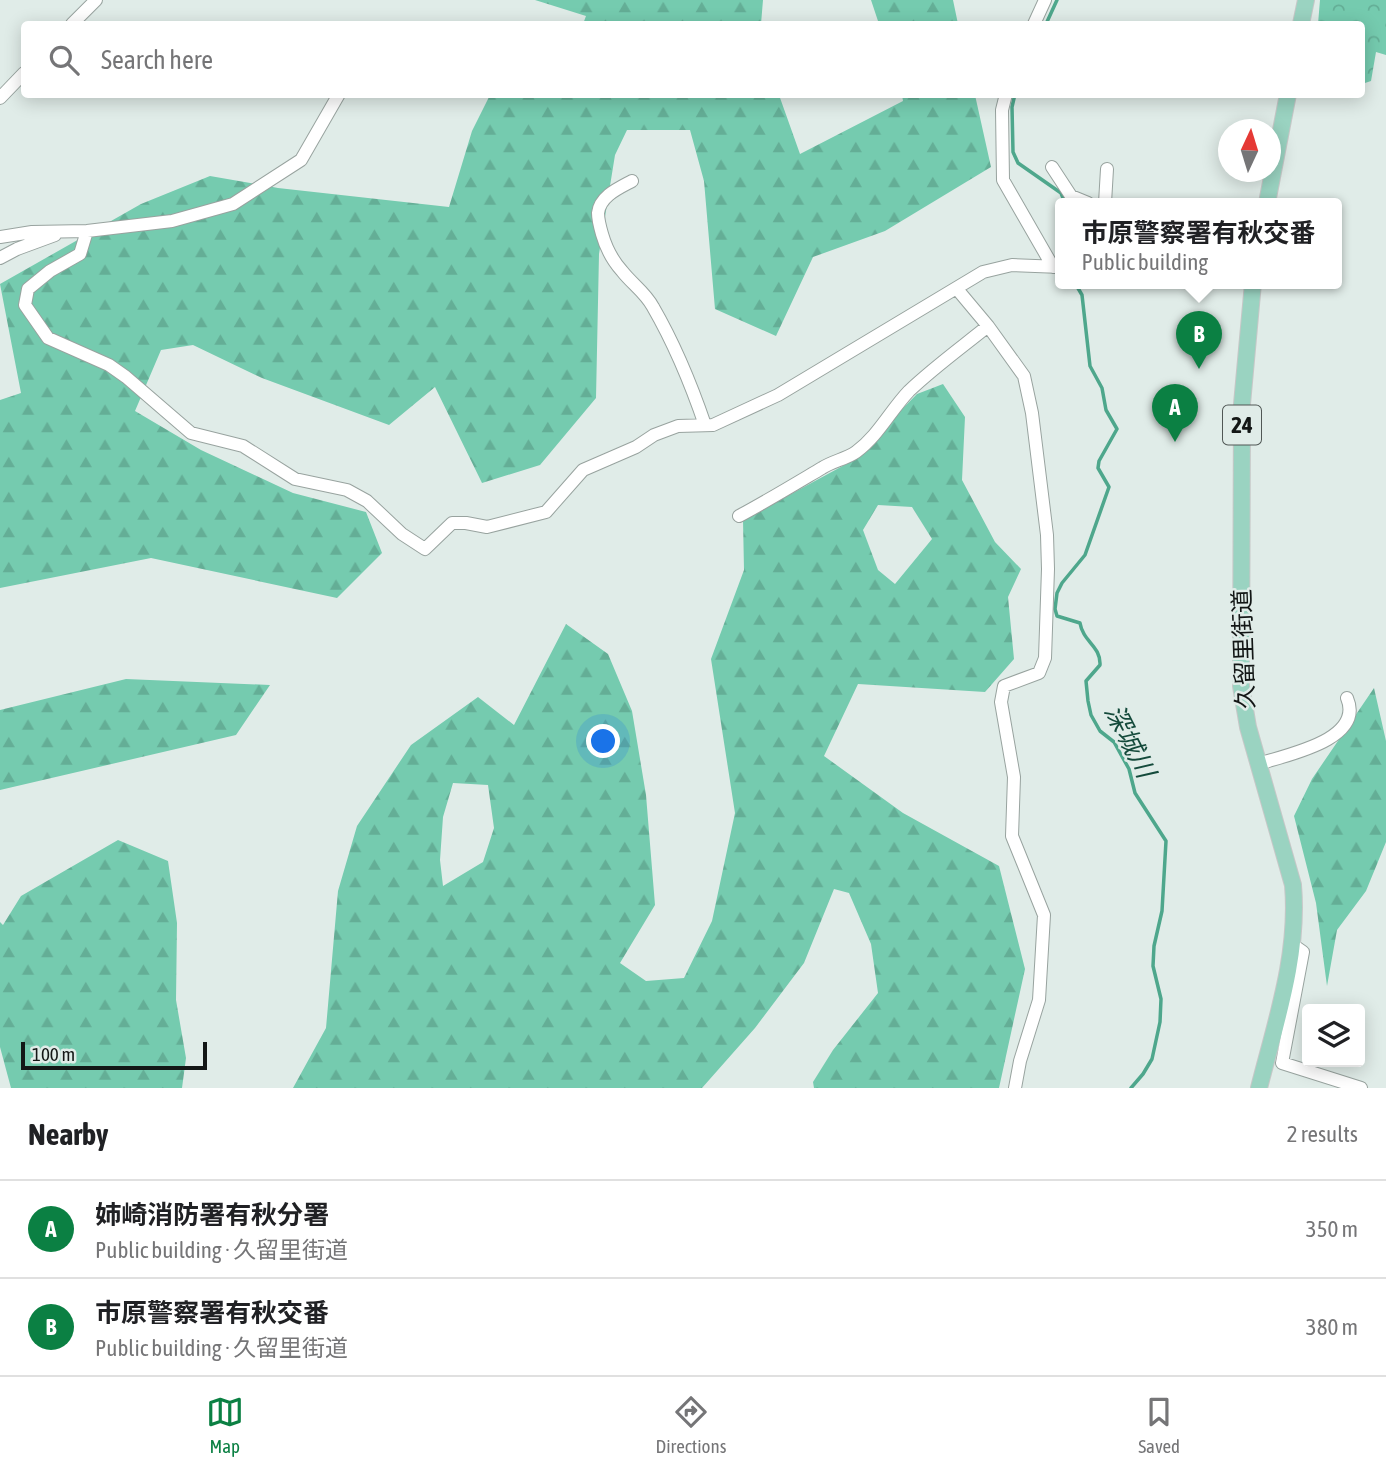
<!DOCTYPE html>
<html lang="en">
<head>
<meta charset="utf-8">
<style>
  :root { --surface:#fff; --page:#f2f2f2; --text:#202124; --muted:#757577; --line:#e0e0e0; --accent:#0b8043 }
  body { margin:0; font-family:"Asap Condensed","Noto Sans JP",sans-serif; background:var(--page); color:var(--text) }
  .controls { position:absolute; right:21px; bottom:21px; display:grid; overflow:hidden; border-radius:7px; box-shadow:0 4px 18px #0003 }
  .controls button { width:63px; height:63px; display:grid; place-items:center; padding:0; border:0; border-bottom:2px solid var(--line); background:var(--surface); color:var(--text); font:35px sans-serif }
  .compass { position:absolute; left:1218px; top:119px; width:63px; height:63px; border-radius:50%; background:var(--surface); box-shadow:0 4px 18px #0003; rotate:4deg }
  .scale { position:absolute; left:21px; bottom:18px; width:186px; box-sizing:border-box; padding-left:7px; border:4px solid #131716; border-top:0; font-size:19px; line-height:24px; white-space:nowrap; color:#131716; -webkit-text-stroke:5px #e0ece8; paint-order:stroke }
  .you { position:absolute; left:604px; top:742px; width:24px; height:24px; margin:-18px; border:5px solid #fff; border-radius:50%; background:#1a73e8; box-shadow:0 0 0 10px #1a73e833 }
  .badge { display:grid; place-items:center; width:46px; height:46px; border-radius:50%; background:var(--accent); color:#fff; font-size:23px; font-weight:700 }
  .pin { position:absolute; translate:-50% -58px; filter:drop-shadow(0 2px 4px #0008) }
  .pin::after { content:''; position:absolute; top:37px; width:24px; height:21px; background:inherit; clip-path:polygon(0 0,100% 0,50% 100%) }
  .popup { position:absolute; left:1055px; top:198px; width:287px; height:91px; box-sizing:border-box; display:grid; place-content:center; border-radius:7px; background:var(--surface); filter:drop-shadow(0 2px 5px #0005); font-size:23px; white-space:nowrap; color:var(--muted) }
  .popup b { font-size:26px; color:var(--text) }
  .popup::after { content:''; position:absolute; left:50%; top:100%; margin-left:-14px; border:14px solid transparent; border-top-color:var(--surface) }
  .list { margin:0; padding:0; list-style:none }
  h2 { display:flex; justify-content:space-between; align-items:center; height:91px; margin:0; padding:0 28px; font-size:30px }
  h2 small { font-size:23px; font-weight:400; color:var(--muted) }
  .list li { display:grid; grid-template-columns:46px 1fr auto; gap:21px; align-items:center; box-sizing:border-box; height:98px; padding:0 28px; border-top:2px solid var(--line) }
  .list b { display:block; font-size:26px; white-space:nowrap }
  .list p { margin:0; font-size:23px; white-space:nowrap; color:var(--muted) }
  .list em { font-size:23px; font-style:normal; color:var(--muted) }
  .icon { flex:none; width:38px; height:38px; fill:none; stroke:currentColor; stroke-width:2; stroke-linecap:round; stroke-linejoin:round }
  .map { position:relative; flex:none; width:1386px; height:1088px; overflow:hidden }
  .search { position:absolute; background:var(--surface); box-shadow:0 4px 18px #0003; left:21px; right:21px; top:21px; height:77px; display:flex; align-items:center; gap:18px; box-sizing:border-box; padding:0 24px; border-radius:7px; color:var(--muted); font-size:26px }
  .sheet { height:287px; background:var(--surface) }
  nav { display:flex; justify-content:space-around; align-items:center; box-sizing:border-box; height:98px; border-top:2px solid var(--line); background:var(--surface); font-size:19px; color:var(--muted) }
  nav a { display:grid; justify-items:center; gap:4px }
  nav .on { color:var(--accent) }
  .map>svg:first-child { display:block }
  .forest { fill:url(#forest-firs); fill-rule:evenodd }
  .park { fill:url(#park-crowns) }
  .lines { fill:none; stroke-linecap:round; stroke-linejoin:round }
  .stream { stroke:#4ea78c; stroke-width:3.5 }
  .minor-casing { stroke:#98a39f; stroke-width:14 }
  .major-casing { stroke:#c6c7c7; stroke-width:18 }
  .minor { stroke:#fff; stroke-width:12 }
  .major { stroke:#9ad3c1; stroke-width:16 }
  .labels { text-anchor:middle; stroke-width:5; stroke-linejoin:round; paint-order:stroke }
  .shield { fill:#e0ece8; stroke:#505755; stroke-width:2 }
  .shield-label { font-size:23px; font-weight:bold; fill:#131716 }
  .street-label { font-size:24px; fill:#131716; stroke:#e0ece8 }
  .water-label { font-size:26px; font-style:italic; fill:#144a3b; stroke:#e0ece8 }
</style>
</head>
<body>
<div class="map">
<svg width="1386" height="1088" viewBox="0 0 1386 1088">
  <defs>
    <pattern id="forest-firs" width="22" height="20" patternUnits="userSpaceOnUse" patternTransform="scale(1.75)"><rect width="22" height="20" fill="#75cbaf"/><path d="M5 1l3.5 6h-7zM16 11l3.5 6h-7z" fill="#64ae96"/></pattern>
    <pattern id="park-crowns" width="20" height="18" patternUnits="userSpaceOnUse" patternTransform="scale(1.75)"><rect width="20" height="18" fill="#75cbaf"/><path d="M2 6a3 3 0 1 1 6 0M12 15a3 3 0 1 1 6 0" fill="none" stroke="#64ae96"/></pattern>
  </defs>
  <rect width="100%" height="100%" fill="#e0ece8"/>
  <path class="forest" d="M 535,0 L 763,0 L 761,24 L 583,24 L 586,16 Z
    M 871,0 L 953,0 L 958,24 L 879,24 Z
    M 490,95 L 779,95 L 800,154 L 903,101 L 902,95 L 975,95 L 991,167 L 885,231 L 813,257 L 776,336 L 715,309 L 704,181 L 690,130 L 627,130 L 615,155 L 599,254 L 596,398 L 540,465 L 482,483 L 435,387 L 389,425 L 262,378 L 193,345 L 161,350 L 135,411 L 201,450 L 293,493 L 366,512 L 382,553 L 337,598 L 151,558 L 0,588 L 0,400 L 21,393 L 0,284 L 141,204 L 210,176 L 278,188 L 449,207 L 472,131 Z
    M 943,384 L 965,417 L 962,480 L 995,542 L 1021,569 L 1008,597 L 1014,659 L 985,692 L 858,684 L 824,756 L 903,813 L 999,866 L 1025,969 L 999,1088 L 814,1088 L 813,1082 L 833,1050 L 878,993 L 871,944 L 849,893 L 834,889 L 804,963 L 755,1028 L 702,1088 L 293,1088 L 326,1028 L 338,891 L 357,826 L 411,745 L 478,697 L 514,725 L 566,624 L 608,654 L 632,711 L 646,795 L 655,905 L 620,963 L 646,981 L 684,978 L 712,921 L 735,813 L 711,659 L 744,570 L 743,520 L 850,462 L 917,394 ZM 878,505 L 912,507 L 932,539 L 895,584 L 878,570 L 863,530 ZM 453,783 L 488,785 L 494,828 L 483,862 L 443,886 L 440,860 L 443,817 Z
    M 126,679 L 270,685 L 236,735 L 0,790 L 0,710 Z
    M 1374,688 L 1386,741 L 1386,842 L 1366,891 L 1337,930 L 1327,986 L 1316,903 L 1294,816 L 1312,779 Z
    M 118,840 L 168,861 L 177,923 L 176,1000 L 186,1058 L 182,1088 L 11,1088 L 0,1047 L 0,922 L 3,925 L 21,896 Z"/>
  <path class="park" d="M 1320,0 L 1386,0 L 1386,55 L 1376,52 L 1371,81 L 1362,84 L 1362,24 L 1318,24 Z"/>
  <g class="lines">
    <path class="stream" d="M 1046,24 L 1057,0
      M 1015,94 L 1012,107 L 1013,152 L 1018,163 L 1061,193 L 1065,203
      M 1061,231 L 1057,253 L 1061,258
      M 1075,283 L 1082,295 L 1090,366 L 1102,388 L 1106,410 L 1117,429 L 1099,461 L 1098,468 L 1109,487 L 1085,555 L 1062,583 L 1057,593 L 1055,609 L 1057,616 L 1080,623 C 1083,642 1101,646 1100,665 L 1086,681 L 1088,701 L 1091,715 L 1100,731 L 1114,742 L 1129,769 L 1135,793 L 1166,841 L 1162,911 L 1154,946 L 1153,966 L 1161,999 L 1160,1022 L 1152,1059 L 1143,1074 L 1131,1088"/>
    <defs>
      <path id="minor" d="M 72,24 L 96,0
        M 1034,24 L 1045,0
        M 1006,94 L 1002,110 L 1003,180 L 1053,267
        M 0,98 L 24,73
        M 1052,167 L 1071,196 L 1088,203
        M 632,181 C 619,188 600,196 598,213 C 598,220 600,227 602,234 C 606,248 612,260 622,271 C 632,284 645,292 653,307 C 675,345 691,384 705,425
        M 1105,203 L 1107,169
        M 87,231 L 80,254 L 50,271 L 28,289 L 25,305 L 48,338 L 109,365 L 126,377 L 191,433 L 243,446 L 295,479 L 347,490 L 367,501 L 402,534 L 425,549 L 452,523 L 466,523 L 487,527 L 546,512 L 583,470 L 636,447 L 654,435 L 678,426 L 713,425 L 778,395 L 983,272 L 1012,265 L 1061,267
        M 0,237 L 32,232 L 87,231 L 172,221 L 233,204 L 301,160 L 339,94
        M 0,258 L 17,249 L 55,235
        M 957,289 L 988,326 L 1024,376 L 1032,413 L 1047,535 L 1048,569 L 1045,658 L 1039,673 L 1004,686 L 1001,702 L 1014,777 L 1012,836 L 1044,915 L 1039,1000 L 1020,1061 L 1015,1088
        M 739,516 C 767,501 795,484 822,468 C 833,461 846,459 856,452 C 878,436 890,411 909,391 C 933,368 962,347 988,326
        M 1258,764 C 1286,755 1365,740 1347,698
        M 1293,945 L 1303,952 L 1282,1063 L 1361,1088"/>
      <path id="major" d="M 1301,24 L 1306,0
        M 1267,203 L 1288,94
        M 1253,283 L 1242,404 L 1241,686 L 1248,727 L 1293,885 C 1299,955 1276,1021 1259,1088"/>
    </defs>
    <use href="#minor" class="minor-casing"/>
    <use href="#major" class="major-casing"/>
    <use href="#minor" class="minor"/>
    <use href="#major" class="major"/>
  </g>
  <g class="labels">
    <rect class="shield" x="1223" y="405.5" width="38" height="39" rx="5"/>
    <g class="shield-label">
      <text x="1242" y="433">24</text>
    </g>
    <g class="street-label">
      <text transform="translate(1244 649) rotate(-92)" y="8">久留里街道</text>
    </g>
    <g class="water-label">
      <text transform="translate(1130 741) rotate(63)" y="9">深城川</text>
    </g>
  </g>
</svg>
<div class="controls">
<button><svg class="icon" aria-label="layers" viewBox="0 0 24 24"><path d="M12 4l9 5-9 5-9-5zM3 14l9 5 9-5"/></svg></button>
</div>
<svg class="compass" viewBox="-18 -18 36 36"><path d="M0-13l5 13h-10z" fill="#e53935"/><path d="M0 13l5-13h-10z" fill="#757577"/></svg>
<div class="scale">100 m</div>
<div class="you"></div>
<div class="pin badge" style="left:1175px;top:442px">A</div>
<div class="pin badge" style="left:1199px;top:369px">B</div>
<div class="popup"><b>市原警察署有秋交番</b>Public building</div>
<div class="search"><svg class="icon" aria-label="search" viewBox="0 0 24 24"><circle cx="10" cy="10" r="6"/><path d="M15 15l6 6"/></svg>Search here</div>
</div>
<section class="sheet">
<h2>Nearby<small>2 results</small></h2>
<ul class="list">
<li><span class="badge">A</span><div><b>姉崎消防署有秋分署</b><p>Public building · 久留里街道</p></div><em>350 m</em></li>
<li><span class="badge">B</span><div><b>市原警察署有秋交番</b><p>Public building · 久留里街道</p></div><em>380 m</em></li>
</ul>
</section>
<nav>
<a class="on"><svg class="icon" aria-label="map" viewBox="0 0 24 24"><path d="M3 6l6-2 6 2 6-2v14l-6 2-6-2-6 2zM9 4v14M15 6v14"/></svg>Map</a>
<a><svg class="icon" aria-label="directions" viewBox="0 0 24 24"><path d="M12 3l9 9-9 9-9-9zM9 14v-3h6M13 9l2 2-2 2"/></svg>Directions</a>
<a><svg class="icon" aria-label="saved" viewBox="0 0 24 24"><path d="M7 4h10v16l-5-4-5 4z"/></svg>Saved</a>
</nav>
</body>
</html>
